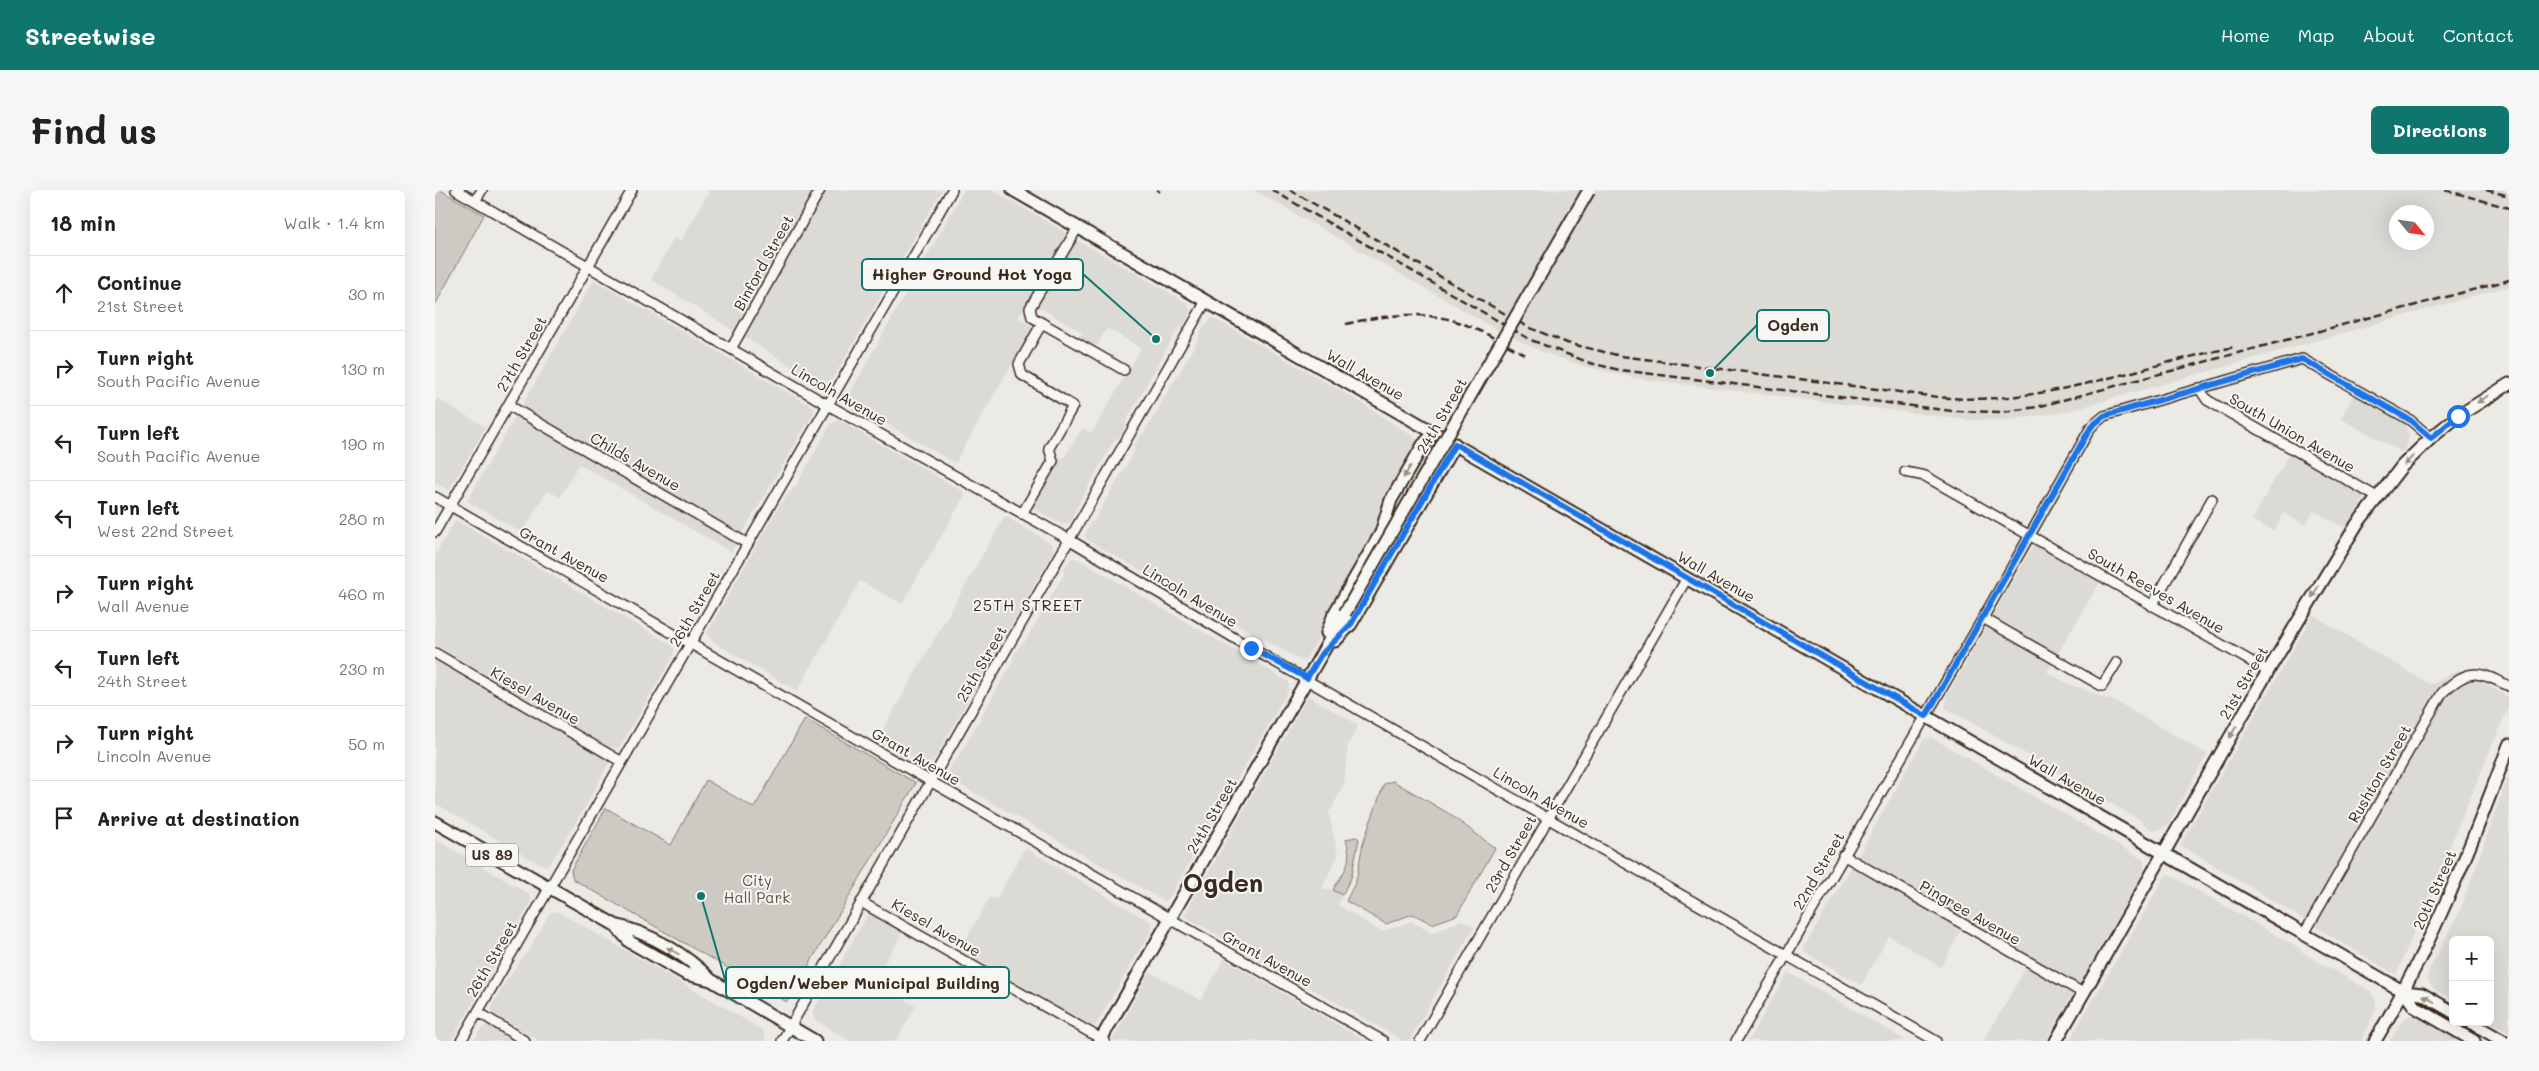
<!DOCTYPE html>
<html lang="en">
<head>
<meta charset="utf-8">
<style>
  :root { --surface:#fff; --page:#f6f6f6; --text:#202124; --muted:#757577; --line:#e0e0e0; --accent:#0f766e }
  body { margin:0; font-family:Mali,sans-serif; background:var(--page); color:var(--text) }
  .controls { position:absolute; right:15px; bottom:15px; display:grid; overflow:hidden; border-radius:8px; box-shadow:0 5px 20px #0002 }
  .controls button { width:45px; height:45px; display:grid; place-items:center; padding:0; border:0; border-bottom:1px solid var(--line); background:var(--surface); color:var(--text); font:25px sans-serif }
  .compass { position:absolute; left:1954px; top:15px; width:45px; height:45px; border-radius:50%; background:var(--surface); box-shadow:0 5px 20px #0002; rotate:119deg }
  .stop { position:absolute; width:15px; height:15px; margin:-11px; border:4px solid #1a73e8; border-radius:50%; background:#fff }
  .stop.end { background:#1a73e8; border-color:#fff; box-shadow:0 1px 5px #0008 }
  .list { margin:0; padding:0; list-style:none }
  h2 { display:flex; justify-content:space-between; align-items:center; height:65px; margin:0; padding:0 20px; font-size:21px }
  h2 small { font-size:16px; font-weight:400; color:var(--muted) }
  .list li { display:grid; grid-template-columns:32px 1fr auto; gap:15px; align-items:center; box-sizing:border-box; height:75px; padding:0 20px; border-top:1px solid var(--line) }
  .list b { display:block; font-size:19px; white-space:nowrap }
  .list p { margin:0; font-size:16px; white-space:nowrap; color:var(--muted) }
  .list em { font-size:16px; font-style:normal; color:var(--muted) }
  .icon { flex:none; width:28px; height:28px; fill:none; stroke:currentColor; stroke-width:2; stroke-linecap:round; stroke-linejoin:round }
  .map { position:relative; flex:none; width:2074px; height:851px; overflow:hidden; border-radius:8px }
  header { display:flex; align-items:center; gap:30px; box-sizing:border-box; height:70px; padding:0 25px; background:var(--accent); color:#fff }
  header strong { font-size:24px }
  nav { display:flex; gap:28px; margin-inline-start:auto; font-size:18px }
  .intro { display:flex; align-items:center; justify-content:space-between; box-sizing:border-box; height:120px; padding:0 30px }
  h1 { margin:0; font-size:35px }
  .button { padding:12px 22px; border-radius:8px; background:var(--accent); color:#fff; font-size:18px; font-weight:700 }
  main { display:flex; gap:30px; padding:0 30px }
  aside { flex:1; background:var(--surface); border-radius:8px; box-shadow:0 5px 20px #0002 }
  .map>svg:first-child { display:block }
  .built { fill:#dcdad4; fill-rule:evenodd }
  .green { fill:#cdcac4; stroke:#847a71 }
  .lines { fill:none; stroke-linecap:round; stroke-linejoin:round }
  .minor-casing { stroke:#3b2a1e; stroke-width:12 }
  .major-casing { stroke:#3b2a1e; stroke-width:15 }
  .minor { stroke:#f6f6f2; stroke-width:9 }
  .major { stroke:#f6f6f2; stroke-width:11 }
  .rail { stroke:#3b2a1e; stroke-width:2.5; stroke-dasharray:8 4; stroke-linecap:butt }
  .major-bridge-casing { stroke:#3b2a1e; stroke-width:15; stroke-linecap:butt }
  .major-bridge { stroke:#f6f6f2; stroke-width:11 }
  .oneway { fill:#989088 }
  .route { stroke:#1a73e8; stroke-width:6 }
  .labels { text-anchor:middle; stroke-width:4; stroke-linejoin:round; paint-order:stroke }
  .shield { fill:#f6f6f2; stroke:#73675e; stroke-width:1 }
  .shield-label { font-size:14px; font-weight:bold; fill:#3b2a1e }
  .street-label { font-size:15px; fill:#3b2a1e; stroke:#f6f6f2 }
  .park-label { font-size:15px; fill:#605248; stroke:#f6f6f2 }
  .neighbourhood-label { font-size:16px; letter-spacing:1px; fill:#3b2a1e; stroke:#f6f6f2 }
  .town-label { font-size:25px; font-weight:bold; fill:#3b2a1e; stroke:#f6f6f2 }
  .leader { fill:none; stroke:#0f766e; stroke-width:2 }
  .callout-dot { fill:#0f766e; stroke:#f6f6f2; stroke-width:2 }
  .callout { fill:#f6f6f2; stroke:#0f766e; stroke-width:2 }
  .callout-label { font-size:16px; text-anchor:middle; font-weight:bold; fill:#3b2a1e }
</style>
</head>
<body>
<header>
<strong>Streetwise</strong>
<nav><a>Home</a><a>Map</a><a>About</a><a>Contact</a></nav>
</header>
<div class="intro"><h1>Find us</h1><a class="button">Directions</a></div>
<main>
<aside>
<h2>18 min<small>Walk · 1.4 km</small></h2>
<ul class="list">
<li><svg class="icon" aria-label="ahead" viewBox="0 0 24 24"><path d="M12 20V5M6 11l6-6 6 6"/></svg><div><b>Continue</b><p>21st Street</p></div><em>30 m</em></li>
<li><svg class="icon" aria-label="right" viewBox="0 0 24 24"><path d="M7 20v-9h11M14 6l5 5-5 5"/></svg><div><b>Turn right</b><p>South Pacific Avenue</p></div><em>130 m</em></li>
<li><svg class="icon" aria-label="left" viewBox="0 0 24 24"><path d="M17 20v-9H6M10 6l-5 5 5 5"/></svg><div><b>Turn left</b><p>South Pacific Avenue</p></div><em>190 m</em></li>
<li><svg class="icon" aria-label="left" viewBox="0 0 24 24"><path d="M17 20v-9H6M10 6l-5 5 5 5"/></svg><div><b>Turn left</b><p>West 22nd Street</p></div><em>280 m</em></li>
<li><svg class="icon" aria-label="right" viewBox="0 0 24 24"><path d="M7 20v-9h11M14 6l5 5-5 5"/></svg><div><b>Turn right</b><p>Wall Avenue</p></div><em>460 m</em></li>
<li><svg class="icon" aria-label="left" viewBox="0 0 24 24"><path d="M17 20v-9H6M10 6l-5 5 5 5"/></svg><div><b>Turn left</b><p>24th Street</p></div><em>230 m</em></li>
<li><svg class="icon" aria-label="right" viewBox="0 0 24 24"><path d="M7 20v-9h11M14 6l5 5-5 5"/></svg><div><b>Turn right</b><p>Lincoln Avenue</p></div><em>50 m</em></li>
<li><svg class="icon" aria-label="arrive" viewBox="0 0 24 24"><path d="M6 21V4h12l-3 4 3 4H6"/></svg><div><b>Arrive at destination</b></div></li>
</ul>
</aside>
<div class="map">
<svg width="2074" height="851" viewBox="0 0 2074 851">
  <rect width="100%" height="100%" fill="#ebeae5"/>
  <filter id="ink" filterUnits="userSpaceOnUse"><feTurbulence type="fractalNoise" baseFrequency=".02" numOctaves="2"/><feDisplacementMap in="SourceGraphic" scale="10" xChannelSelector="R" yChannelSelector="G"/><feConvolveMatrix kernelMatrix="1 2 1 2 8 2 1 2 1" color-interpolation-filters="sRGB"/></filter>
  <g filter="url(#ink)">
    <path class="built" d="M 275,0 L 507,0 L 396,192 L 388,196 L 216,89 L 239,48 L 246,51 Z
      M 529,0 L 557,0 L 632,43 L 583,128 L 597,136 L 597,139 L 520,273 L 415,213 L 413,206 Z
      M 819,0 L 2074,0 L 2074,96 L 1626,223 L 1571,230 L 1533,230 L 1199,188 L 1145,175 L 1105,161 L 1068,143 ZM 1962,22 L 1992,22 L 1992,52 L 1962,52 Z
      M 639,48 L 752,113 L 756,121 L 749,135 L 744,137 L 691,231 L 691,235 L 685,247 L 680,249 L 640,320 L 636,332 L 627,335 L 596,317 L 624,266 L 629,268 L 647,238 L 657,243 L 706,158 L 672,138 L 660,159 L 643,150 L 647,142 L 600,115 Z
      M 159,90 L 378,217 L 379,222 L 296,362 L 144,274 L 125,307 L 112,300 L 87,343 L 32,311 Z
      M 776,128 L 780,129 L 922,210 L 985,251 L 941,348 L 871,469 L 867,471 L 652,350 L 650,345 L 655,333 L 659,331 L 700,260 L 699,256 L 707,244 L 710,242 L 764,148 L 764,144 Z
      M 1918,205 L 1970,234 L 1974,245 L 1972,256 L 1967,262 L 1906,229 Z
      M 2,209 L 51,237 L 14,300 L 0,293 L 0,213 Z
      M 403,230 L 531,303 L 467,414 L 425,391 L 362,501 L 278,452 L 272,443 L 345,314 L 362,294 L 396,234 Z
      M 1855,262 L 1931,305 L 1911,338 L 1878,321 L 1871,335 L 1848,323 L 1839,341 L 1817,330 Z
      M 570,326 L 617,354 L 619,361 L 498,571 L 491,575 L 443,548 Z
      M 21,330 L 237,455 L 239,460 L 237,468 L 184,558 L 174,557 L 0,455 L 0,365 Z
      M 1600,352 L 1666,390 L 1612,482 L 1634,494 L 1684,513 L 1772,564 L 1733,635 L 1726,639 L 1717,640 L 1703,629 L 1511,518 L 1511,507 Z
      M 637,368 L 641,368 L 854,492 L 854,499 L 734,708 L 729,711 L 524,594 L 512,586 L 518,572 L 522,569 L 578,471 L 578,467 L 585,455 L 589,453 L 629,384 L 628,380 Z
      M 1878,425 L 1996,495 L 2024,480 L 2074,507 L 2074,515 L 1961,785 L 1745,655 Z
      M 0,470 L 175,571 L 148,621 L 114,675 L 110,676 L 97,670 L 0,613 Z
      M 873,506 L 923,535 L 913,555 L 909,594 L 894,624 L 903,665 L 887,698 L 898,700 L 907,705 L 903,715 L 946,742 L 976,731 L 997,743 L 1027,730 L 1039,737 L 974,851 L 969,851 L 749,726 Z
      M 1496,547 L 1709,670 L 1709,681 L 1644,794 L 1422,668 L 1489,549 Z
      M 2074,584 L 2074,843 L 2055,832 L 2055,750 L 2018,750 L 2018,810 L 1998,798 L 1993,791 L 1992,784 L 2024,723 Z
      M 0,649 L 94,704 L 96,708 L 95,714 L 16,851 L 0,851 Z
      M 590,658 L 717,733 L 717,739 L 660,836 L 655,835 L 525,760 L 555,707 L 561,709 Z
      M 1417,676 L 1527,738 L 1506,777 L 1454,746 L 1426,795 L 1369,762 L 1369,757 Z
      M 1732,683 L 1862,757 L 1870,764 L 1935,801 L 1940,809 L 1941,818 L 1927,851 L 1634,851 Z
      M 122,721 L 296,821 L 328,841 L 331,851 L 105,851 L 60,825 L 57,822 L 57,816 L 71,791 L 95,758 L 115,723 Z
      M 437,724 L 469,740 L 439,791 L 481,816 L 461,851 L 415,851 L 380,830 L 378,826 L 378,821 L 432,726 Z
      M 789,769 L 931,851 L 677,851 L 715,782 L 766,810 Z
      M 1592,776 L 1638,803 L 1611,851 L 1549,851 Z
      M 1353,782 L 1472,851 L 1313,851 Z
      M 1976,825 L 1982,827 L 2025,851 L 1955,851 L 1967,831 Z
      M 52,835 L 55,836 L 80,851 L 39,851 L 46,839 Z"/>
    <path class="green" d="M 0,0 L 5,0 L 49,25 L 0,115 Z
      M 370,529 L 481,593 L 352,812 L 141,691 L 138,689 L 136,680 L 171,618 L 236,655 L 271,590 L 319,618 Z
      M 958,591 L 1013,623 L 1060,658 L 1022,725 L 997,734 L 978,724 L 951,734 L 911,711 L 921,691 L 928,653 L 949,594 Z
      M 921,647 L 924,649 L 916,688 L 907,705 L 898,700 C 910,680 918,673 911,649 Z"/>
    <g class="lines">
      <defs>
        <path id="minor" d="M 21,0 L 393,215 L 635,350 L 821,461 L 1501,851
          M 40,11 L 47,0
          M 607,133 L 689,180
          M 296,159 L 385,0
          M 1764,198 L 1772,210 L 1942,307
          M 73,215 L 313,354
          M 1470,282 L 1490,286 L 1833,481
          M 0,307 L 948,851
          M 587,324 L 618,271 L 614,258 L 638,216 L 587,185 L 584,174 L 607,133 L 597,127 L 595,118 L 643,37
          M 0,342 L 197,0
          M 1717,416 L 1777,309
          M 1548,428 L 1667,496 L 1682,472
          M 0,463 L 187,572
          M 1408,665 L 1648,803
          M 426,712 L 670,851
          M 1869,744 L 2007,503 C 2034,477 2042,481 2074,496
          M 43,822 L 90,851
          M 26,851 L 517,0
          M 347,851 L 771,111
          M 985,851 L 1252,388
          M 1301,851 L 1548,428 L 1656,237 L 1669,226 L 1867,169 L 1975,230 L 1996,248"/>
        <path id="major" d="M 578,0 L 1957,795 L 1969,802 L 1987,804 L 2018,822
          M 892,443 L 899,424 L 946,343 L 956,310 L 988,255 L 1000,242
          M 900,451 L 916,434 L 1020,254
          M 0,632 L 180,735 C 215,743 251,764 276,790
          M 180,735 L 195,752 L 251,784 L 276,790 L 380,851
          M 1969,802 L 1980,817 L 2039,851
          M 2035,832 L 2068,851
          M 665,851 L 910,423
          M 1621,851 L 1833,481 L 1922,334 L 1967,276 L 1996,248 L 2023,226 L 2074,194
          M 1940,851 C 1996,757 2036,657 2074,555"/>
      </defs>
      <use href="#minor" class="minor-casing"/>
      <use href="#major" class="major-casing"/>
      <use href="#minor" class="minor"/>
      <use href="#major" class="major"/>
      <path class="rail" d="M 722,0 L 725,2
        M 837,0 L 1096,150 L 1155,173 L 1185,180 L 1518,221 L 1568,222 L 1602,217 L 2074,90
        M 855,0 L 1093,137 L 1132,153 L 1186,166 L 1503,207 C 1605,218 1701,176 1800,157
        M 2010,0 L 2074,18
        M 2051,0 L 2074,6
        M 911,134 C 939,127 974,122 1002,127 C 1033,131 1065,152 1093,166"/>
      <defs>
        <path id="major-bridge" d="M 910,423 L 1154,0"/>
      </defs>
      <use href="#major-bridge" class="major-bridge-casing"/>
      <use href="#major-bridge" class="major-bridge"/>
    </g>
    <defs><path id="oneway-solid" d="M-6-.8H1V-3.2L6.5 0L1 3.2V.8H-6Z" transform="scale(1.25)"/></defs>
    <g class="oneway">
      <use href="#oneway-solid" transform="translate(2048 209) rotate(147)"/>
      <use href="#oneway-solid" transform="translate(1974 270) rotate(136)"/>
      <use href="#oneway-solid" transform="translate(972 282) rotate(121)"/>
      <use href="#oneway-solid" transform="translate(1880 402) rotate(121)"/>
      <use href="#oneway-solid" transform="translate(1798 542) rotate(120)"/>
      <use href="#oneway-solid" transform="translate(238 761) rotate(-150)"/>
      <use href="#oneway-solid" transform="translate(1994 809) rotate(-150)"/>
    </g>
  </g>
  <g class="lines" filter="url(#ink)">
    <path class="route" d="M 816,458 L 872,488 L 885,466 L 916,434 L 1020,254 L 1491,526 L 1656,237 L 1669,226 L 1867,169 L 1975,230 L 1996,248 L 2023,226"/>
  </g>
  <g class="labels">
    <rect class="shield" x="31" y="653.5" width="52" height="23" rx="4"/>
    <g class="shield-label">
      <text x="57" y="670">US 89</text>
    </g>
    <g class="street-label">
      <text transform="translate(329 73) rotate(-61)" y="5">Binford Street</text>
      <text transform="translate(87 164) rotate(-60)" y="5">27th Street</text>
      <text transform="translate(930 185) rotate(30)" y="5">Wall Avenue</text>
      <text transform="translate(404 205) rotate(30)" y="5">Lincoln Avenue</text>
      <text transform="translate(1007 226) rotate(-60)" y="5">24th Street</text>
      <text transform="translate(1857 243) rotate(30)" y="5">South Union Avenue</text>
      <text transform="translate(200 272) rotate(30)" y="5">Childs Avenue</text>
      <text transform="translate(129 365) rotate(29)" y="5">Grant Avenue</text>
      <text transform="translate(1281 387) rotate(30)" y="5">Wall Avenue</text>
      <text transform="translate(1721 401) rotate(30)" y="5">South Reeves Avenue</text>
      <text transform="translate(755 406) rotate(31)" y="5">Lincoln Avenue</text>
      <text transform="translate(260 419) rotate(-60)" y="5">26th Street</text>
      <text transform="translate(547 474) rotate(-60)" y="5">25th Street</text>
      <text transform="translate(1809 493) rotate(-60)" y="5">21st Street</text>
      <text transform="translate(100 506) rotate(30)" y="5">Kiesel Avenue</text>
      <text transform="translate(481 567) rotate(30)" y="5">Grant Avenue</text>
      <text transform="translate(1945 584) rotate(-60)" y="5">Rushton Street</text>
      <text transform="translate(1632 590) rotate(30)" y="5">Wall Avenue</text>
      <text transform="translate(1106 608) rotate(30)" y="5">Lincoln Avenue</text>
      <text transform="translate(777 626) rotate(-60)" y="5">24th Street</text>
      <text transform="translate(1076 664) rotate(-60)" y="5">23rd Street</text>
      <text transform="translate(1384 681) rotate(-60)" y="5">22nd Street</text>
      <text transform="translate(2000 700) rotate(-66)" y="5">20th Street</text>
      <text transform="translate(1535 723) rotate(30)" y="5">Pingree Avenue</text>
      <text transform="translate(501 738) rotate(30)" y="5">Kiesel Avenue</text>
      <text transform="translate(57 769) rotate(-60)" y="5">26th Street</text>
      <text transform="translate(832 769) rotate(29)" y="5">Grant Avenue</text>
    </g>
    <g class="park-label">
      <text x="322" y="696">City<tspan x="322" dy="17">Hall Park</tspan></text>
    </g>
    <g class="neighbourhood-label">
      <text x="593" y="421">25TH STREET</text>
    </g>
    <g class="town-label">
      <text x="788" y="702">Ogden</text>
    </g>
  </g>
  <path class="leader" d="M721 149L648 84M1275 183L1322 135M266 706L291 793"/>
  <g class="callout-dot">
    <circle cx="721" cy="149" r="5"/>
    <circle cx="1275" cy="183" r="5"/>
    <circle cx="266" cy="706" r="5"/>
  </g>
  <g class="callout">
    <rect x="427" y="69" width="221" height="31" rx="5"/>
    <rect x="1322" y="120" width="72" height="31" rx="5"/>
    <rect x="291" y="777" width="283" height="31" rx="5"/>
  </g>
  <g class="callout-label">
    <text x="537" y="90">Higher Ground Hot Yoga</text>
    <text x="1358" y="141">Ogden</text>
    <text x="433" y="799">Ogden/Weber Municipal Building</text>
  </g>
</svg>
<div class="controls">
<button>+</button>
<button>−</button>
</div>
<svg class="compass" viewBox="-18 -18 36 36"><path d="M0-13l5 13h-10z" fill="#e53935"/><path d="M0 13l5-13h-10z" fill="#757577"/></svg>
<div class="stop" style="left:2023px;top:226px"></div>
<div class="stop end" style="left:816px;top:458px"></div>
</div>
</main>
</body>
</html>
